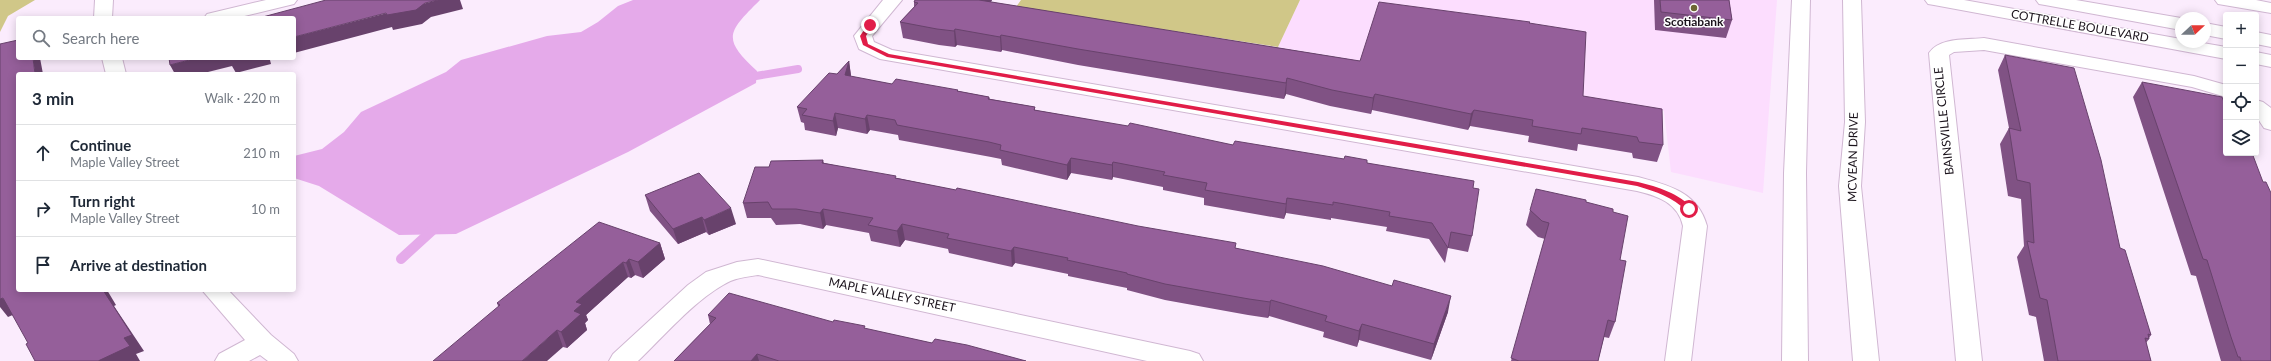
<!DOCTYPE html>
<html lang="en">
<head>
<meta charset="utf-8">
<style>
  :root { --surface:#fff; --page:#f6f6f7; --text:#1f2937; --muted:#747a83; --line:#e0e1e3 }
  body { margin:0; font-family:Lato,sans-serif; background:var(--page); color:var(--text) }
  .controls { position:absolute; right:12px; top:12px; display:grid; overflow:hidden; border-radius:4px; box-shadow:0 2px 10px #0003 }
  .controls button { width:36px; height:36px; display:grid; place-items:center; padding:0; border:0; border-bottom:1px solid var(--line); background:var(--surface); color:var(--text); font:20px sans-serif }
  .compass { position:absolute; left:2175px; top:12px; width:36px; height:36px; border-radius:50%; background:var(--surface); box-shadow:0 2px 10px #0003; rotate:68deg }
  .stop { position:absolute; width:12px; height:12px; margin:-9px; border:3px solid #e11d48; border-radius:50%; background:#fff }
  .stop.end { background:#e11d48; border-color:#fff; box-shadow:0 1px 4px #0008 }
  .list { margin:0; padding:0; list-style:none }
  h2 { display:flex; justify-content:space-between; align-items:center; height:52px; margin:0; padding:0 16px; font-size:17px }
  h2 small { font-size:13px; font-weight:400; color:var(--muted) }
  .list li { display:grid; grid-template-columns:26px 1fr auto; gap:12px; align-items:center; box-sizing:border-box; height:56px; padding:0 16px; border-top:1px solid var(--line) }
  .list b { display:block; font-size:15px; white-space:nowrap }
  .list p { margin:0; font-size:13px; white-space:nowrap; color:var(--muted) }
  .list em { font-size:13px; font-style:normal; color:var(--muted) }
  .icon { flex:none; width:22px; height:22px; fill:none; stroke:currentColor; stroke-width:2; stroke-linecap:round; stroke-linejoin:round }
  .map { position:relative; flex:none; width:2271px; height:361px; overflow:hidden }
  .search { position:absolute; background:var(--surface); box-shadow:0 2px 10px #0003; left:16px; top:16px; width:280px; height:44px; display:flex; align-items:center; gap:10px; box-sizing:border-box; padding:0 14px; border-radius:4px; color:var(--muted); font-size:15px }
  .panel { position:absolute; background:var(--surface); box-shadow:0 2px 10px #0003; left:16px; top:72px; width:280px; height:220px; border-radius:4px }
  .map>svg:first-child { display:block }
  .built { fill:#fcddfe }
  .green { fill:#d0c788 }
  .water { fill:#e5aaea }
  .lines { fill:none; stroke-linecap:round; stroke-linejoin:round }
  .stream-far1 { stroke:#e5aaea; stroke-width:8 }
  .stream { stroke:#e5aaea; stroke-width:10 }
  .street-casing { stroke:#d0b7d2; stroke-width:2 }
  .secondary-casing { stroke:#d0b7d2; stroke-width:2 }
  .street { fill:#fff; fill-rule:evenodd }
  .secondary { fill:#fff; fill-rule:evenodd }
  .wall { fill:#805284 }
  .shaded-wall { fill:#68426c }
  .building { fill:#955f9a; stroke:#68426c }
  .route { fill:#e11d48 }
  .poi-dot { fill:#6d6632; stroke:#fff; stroke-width:1.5 }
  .labels { text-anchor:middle; stroke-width:3; stroke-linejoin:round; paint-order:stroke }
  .poi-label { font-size:12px; font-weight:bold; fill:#1b131c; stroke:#fff }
  .street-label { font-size:12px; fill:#1b131c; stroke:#fff }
</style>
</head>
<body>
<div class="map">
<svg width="2271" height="361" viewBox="0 0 2271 361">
  <rect width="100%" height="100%" fill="#fbecfd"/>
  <path class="built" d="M 1300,0 L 1777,0 L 1763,193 L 1671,172 L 1664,111 L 1278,47 Z"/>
  <path class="green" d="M 0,0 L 35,0 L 8,16 L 0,32 Z
    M 1021,0 L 1300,0 L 1278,47 L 1016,7 Z"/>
  <path class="water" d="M 633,0 L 760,0 C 728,32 721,38 757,71 L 756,83 L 628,152 L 456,234 L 399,235 L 319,186 L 294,178 L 294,156 L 322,149 L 344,132 L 361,112 L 446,72 L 461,60 L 547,36 L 581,32 L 598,22 L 618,6 Z"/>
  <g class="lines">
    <path class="stream-far1" d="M 744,78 L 798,69"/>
    <path class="stream" d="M 401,259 L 436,227"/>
    <defs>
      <path id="street" d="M 95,0 L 113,0 L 112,18 L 94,18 Z
        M 266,0 L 297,0 L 294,4 L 236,18 L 204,18 L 207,14 Z
        M 883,0 L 902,0 L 872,36 L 874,42 L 892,50 L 1638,177 C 1668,185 1698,192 1707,226 L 1691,361 L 1665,361 L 1683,226 C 1678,203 1658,196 1637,191 L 880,59 L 859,49 L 854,36 Z
        M 2215,0 L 2256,0 L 2271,3 L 2271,13 L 2224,5 L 2218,4 Z
        M 1984,38 L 2194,76 L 2226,85 L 2226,97 L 2192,87 L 1984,50 L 1954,52 L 1949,55 L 1982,361 L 1956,361 L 1929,53 C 1940,37 1967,40 1984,38 Z
        M 102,58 L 122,58 L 126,74 L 106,74 Z
        M 2256,100 L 2263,102 L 2271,108 L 2271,130 L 2264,128 L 2256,116 Z
        M 758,259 L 1190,351 L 1199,354 L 1203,361 L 1147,361 L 758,275 C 746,277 733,278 723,285 C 692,303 664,336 638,361 L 609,361 L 613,354 L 688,285 L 706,272 L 737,262 Z
        M 202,290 L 228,290 L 271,335 L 294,354 L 298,361 L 268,361 L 260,355 L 249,361 L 215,361 L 219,354 L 245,340 Z"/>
      <path id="secondary" d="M 1792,0 L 1810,0 L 1806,173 L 1808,361 L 1782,361 L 1784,173 Z
        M 1843,0 L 1861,0 L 1865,122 L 1861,186 L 1879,361 L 1853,361 L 1839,186 L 1845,122 Z
        M 1925,0 L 1964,0 L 2181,39 L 2181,42 L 2197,42 L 2226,47 L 2226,59 L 1934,5 L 1928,4 Z
        M 2036,0 L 2076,0 L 2181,18 L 2181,30 L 2045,5 L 2039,4 Z
        M 2205,23 L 2226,27 L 2226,39 L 2205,35 Z
        M 2256,32 L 2271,35 L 2271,47 L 2256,44 Z
        M 2256,52 L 2271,55 L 2271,67 L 2256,64 Z"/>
    </defs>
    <use href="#street" class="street-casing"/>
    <use href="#secondary" class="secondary-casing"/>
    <use href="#street" class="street"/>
    <use href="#secondary" class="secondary"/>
  </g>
  <path class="wall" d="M 915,0 L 992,0 L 991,2 L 1360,61 L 1529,23 L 1583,96 L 1663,145 L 1657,162 L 1633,158 L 1632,153 L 1578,144 L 1577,151 L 1528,142 L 1529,136 L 1470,126 L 1468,130 L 1372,110 L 1371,114 L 1330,106 L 1286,94 L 1284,99 L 1078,65 L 1002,50 L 1001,52 L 957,45 L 955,47 L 939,45 L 903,38 L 900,22 L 914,7 L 914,2 Z
    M 1654,0 L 1729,0 L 1732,20 L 1726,38 L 1655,30 Z
    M 2005,55 L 2120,248 L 2151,335 L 2149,338 L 2149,339 L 2146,343 L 2151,361 L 2044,361 L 2036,317 L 2029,315 L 2017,257 L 2024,246 L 2021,199 L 2008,196 L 2000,144 L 2009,128 L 1998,70 Z
    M 849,61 L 851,77 L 892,84 L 958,91 L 989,97 L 990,99 L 1035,107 L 1035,110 L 1233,145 L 1367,163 L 1473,188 L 1472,236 L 1468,252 L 1448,248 L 1445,263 L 1429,239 L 1386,231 L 1387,227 L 1331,218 L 1331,220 L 1286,213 L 1284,219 L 1204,205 L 1204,198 L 1163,190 L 1163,187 L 1113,177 L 1112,180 L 1071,173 L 1067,180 L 1002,165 L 1001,159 L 991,157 L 899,140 L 898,135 L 870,130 L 867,134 L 838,128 L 836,136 L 805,130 L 804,123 L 801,122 L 797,107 L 837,74 Z
    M 2142,82 L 2271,361 L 2221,361 L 2196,276 L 2191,275 L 2133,97 Z
    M 823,160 L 824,163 L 1236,248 L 1448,312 L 1431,360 L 1359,340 L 1357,347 L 1323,337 L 1324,332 L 1269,316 L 1268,318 L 1248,315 L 1165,300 L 1127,290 L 1127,288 L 1068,276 L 1068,274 L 1015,263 L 1012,267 L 949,253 L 948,249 L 905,240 L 900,247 L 871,241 L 869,233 L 826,225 L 823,229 L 800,224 L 776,225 L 771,218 L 747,218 L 743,203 L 769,167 Z
    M 645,195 L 736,224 L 709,235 L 706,232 L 678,244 L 650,211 Z
    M 1586,202 L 1613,212 L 1620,260 L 1615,322 L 1609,338 L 1604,337 L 1598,361 L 1511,361 L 1545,239 L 1538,237 L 1526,225 L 1530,210 Z
    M 660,243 L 665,259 L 643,278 L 635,275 L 631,278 L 628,277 L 586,315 L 588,320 L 585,323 L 587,330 L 567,348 L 563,347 L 498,306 L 497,303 Z
    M 708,315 L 833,322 L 932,343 L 1026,361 L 674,361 L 710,324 Z"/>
  <path class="shaded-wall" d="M 438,0 L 460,0 L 463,9 L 431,17 L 422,24 L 393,30 L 392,27 L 294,53 L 294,37 Z
    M 979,0 L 992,0 L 980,15 Z
    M 955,29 L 957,45 L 955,47 L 954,31 Z
    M 1001,35 L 1002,50 L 1001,52 L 1000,37 Z
    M 33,58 L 40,58 L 43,74 L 35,74 Z
    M 197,58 L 276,58 L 270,60 L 271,64 L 236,73 L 232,66 L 200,74 L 175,74 L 170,65 Z
    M 849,61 L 851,75 L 847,90 L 845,75 Z
    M 1287,78 L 1286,94 L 1284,99 L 1286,83 Z
    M 1375,94 L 1372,110 L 1371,114 L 1373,98 Z
    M 1474,110 L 1470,126 L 1468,130 L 1471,114 Z
    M 835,113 L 838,128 L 836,136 L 833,121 Z
    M 867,115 L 870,130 L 867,134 L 865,119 Z
    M 1071,158 L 1071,173 L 1067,180 L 1067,165 Z
    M 1113,162 L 1113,177 L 1112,180 L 1112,165 Z
    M 1287,198 L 1286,213 L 1284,219 L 1286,204 Z
    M 731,208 L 736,224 L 709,235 L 704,220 Z
    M 823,209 L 826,225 L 823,229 L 820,213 Z
    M 702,217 L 706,232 L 678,244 L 673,229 Z
    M 902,224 L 905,240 L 900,247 L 897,231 Z
    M 660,243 L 665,259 L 643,278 L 638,262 Z
    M 1014,247 L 1015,263 L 1012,267 L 1011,251 Z
    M 629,259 L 635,275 L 631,278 L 626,263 Z
    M 623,262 L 628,277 L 586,315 L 588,320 L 585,323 L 587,330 L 567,348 L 561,332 L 574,311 L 576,302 Z
    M 103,290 L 107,290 L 116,305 L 114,306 L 144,351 L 136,354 L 140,361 L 98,361 L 124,338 Z
    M 1451,296 L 1448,312 L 1431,360 L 1434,344 Z
    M 3,298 L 15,314 L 8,317 L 0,307 L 0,299 Z
    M 1271,300 L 1269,316 L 1268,318 L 1270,302 Z
    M 1362,324 L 1359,340 L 1357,347 L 1359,331 Z
    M 557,330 L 563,347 L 547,361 L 522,361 Z
    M 757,354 L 759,361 L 751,361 Z"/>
  <path class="building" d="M 326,0 L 438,0 L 425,3 L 416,10 L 387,15 L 386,13 L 294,37 L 294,18 L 259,18 Z
    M 915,0 L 979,0 L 1360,61 L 1379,2 L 1530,22 L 1529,23 L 1586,32 L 1583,96 L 1662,109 L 1663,145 L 1639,142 L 1637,137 L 1582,128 L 1581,134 L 1532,126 L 1533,120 L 1474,110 L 1471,114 L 1375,94 L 1373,98 L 1332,90 L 1287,78 L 1286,83 L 1078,49 L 1001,35 L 1000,37 L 955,29 L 954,31 L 937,29 L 900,22 L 918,3 L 914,2 Z
    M 1660,0 L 1729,0 L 1732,20 L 1661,12 Z
    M 18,40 L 18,58 L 33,58 L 35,74 L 18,74 L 18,290 L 104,290 L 103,290 L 132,335 L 124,338 L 130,346 L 98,361 L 35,361 L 26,344 L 28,343 L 3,298 L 0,299 L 0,44 Z
    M 2005,55 L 2074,68 L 2101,160 L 2120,248 L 2125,250 L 2151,335 L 2148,334 L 2149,339 L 2145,338 L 2151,361 L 2058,361 L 2047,300 L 2040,298 L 2027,241 L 2034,243 L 2030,183 L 2017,180 L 2009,128 L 2021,131 Z
    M 169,58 L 197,58 L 170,65 Z
    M 849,61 L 845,75 L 892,84 L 896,79 L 958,90 L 957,91 L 989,97 L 988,99 L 1035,107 L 1034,110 L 1128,126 L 1130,123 L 1233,145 L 1235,141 L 1344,159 L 1345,156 L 1367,160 L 1367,163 L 1474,181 L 1473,188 L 1479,189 L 1472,236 L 1451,232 L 1448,248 L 1432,223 L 1389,216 L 1390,212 L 1333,202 L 1333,205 L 1287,198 L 1286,204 L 1205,190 L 1207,183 L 1163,175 L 1165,172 L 1113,162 L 1112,165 L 1071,158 L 1067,165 L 1000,150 L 1001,145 L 989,142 L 897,125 L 895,120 L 867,115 L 865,119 L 835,113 L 833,121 L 802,115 L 807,109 L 797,107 L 829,73 L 837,74 Z
    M 2142,82 L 2222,97 L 2226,107 L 2226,153 L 2252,153 L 2263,182 L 2266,182 L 2271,193 L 2271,361 L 2241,361 L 2240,357 L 2238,357 L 2231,337 L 2207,260 L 2203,259 Z
    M 823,160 L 822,163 L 896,176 L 895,178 L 956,190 L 957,188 L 1138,226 L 1236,243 L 1235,248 L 1323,266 L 1392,286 L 1394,280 L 1451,296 L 1434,344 L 1362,324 L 1359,331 L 1325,321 L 1327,316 L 1271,300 L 1270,302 L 1249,299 L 1165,284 L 1127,274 L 1127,273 L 1067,260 L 1068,258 L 1014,247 L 1011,251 L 947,238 L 949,234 L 902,224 L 897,231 L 868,225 L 873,218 L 823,209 L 820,213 L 796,209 L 772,209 L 768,202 L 743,203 L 755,167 L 769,167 L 771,161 Z
    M 699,173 L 731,208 L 704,220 L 702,217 L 673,229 L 645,195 Z
    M 1536,189 L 1586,200 L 1586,202 L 1613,209 L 1613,212 L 1628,216 L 1620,260 L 1626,261 L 1615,322 L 1608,320 L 1598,361 L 1519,361 L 1511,358 L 1549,223 L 1542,221 L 1530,210 Z
    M 599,222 L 660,243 L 638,262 L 629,259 L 626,263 L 623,262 L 576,302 L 582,304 L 574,311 L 581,314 L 561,332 L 557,330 L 522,361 L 433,361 L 500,305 L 497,303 Z
    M 729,293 L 833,322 L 834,320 L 865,326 L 864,328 L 932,343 L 935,339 L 967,345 L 1026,361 L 779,361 L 757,354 L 751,361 L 674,361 L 716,318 L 708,315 Z"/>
  <path class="route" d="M 868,24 L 873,25 L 866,36 L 868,44 L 889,54 L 1638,182 C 1658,187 1679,193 1693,209 L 1687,211 C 1672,197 1657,192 1637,186 L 887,57 L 863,45 L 860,36 Z"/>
  <circle class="poi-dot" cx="1694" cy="8" r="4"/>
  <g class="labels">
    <g class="poi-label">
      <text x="1694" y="26">Scotiabank</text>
    </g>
    <g class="street-label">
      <text transform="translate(2080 26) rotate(10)" y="4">COTTRELLE BOULEVARD</text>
      <text transform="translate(1944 121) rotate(-96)" y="4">BAINSVILLE CIRCLE</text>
      <text transform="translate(1853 157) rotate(-89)" y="4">MCVEAN DRIVE</text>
      <text transform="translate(892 295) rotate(12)" y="4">MAPLE VALLEY STREET</text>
    </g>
  </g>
</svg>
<div class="controls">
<button>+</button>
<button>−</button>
<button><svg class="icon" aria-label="locate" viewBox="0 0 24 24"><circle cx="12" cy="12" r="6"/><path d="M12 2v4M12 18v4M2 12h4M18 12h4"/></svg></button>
<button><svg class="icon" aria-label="layers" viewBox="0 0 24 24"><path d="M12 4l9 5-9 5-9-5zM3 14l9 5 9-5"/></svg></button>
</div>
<svg class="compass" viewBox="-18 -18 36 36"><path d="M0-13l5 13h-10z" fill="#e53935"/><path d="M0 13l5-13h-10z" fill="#747a83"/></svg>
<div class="stop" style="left:1689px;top:209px"></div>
<div class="stop end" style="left:870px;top:25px"></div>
<div class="search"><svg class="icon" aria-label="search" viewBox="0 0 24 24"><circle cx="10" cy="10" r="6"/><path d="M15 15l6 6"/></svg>Search here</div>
<section class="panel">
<h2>3 min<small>Walk · 220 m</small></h2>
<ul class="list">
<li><svg class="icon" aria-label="ahead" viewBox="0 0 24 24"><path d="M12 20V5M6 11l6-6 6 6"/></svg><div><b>Continue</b><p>Maple Valley Street</p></div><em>210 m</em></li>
<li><svg class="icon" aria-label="right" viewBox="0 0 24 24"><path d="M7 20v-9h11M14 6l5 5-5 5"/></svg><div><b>Turn right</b><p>Maple Valley Street</p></div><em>10 m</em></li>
<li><svg class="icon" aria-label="arrive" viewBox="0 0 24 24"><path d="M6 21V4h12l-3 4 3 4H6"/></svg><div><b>Arrive at destination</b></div></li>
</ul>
</section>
</div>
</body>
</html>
